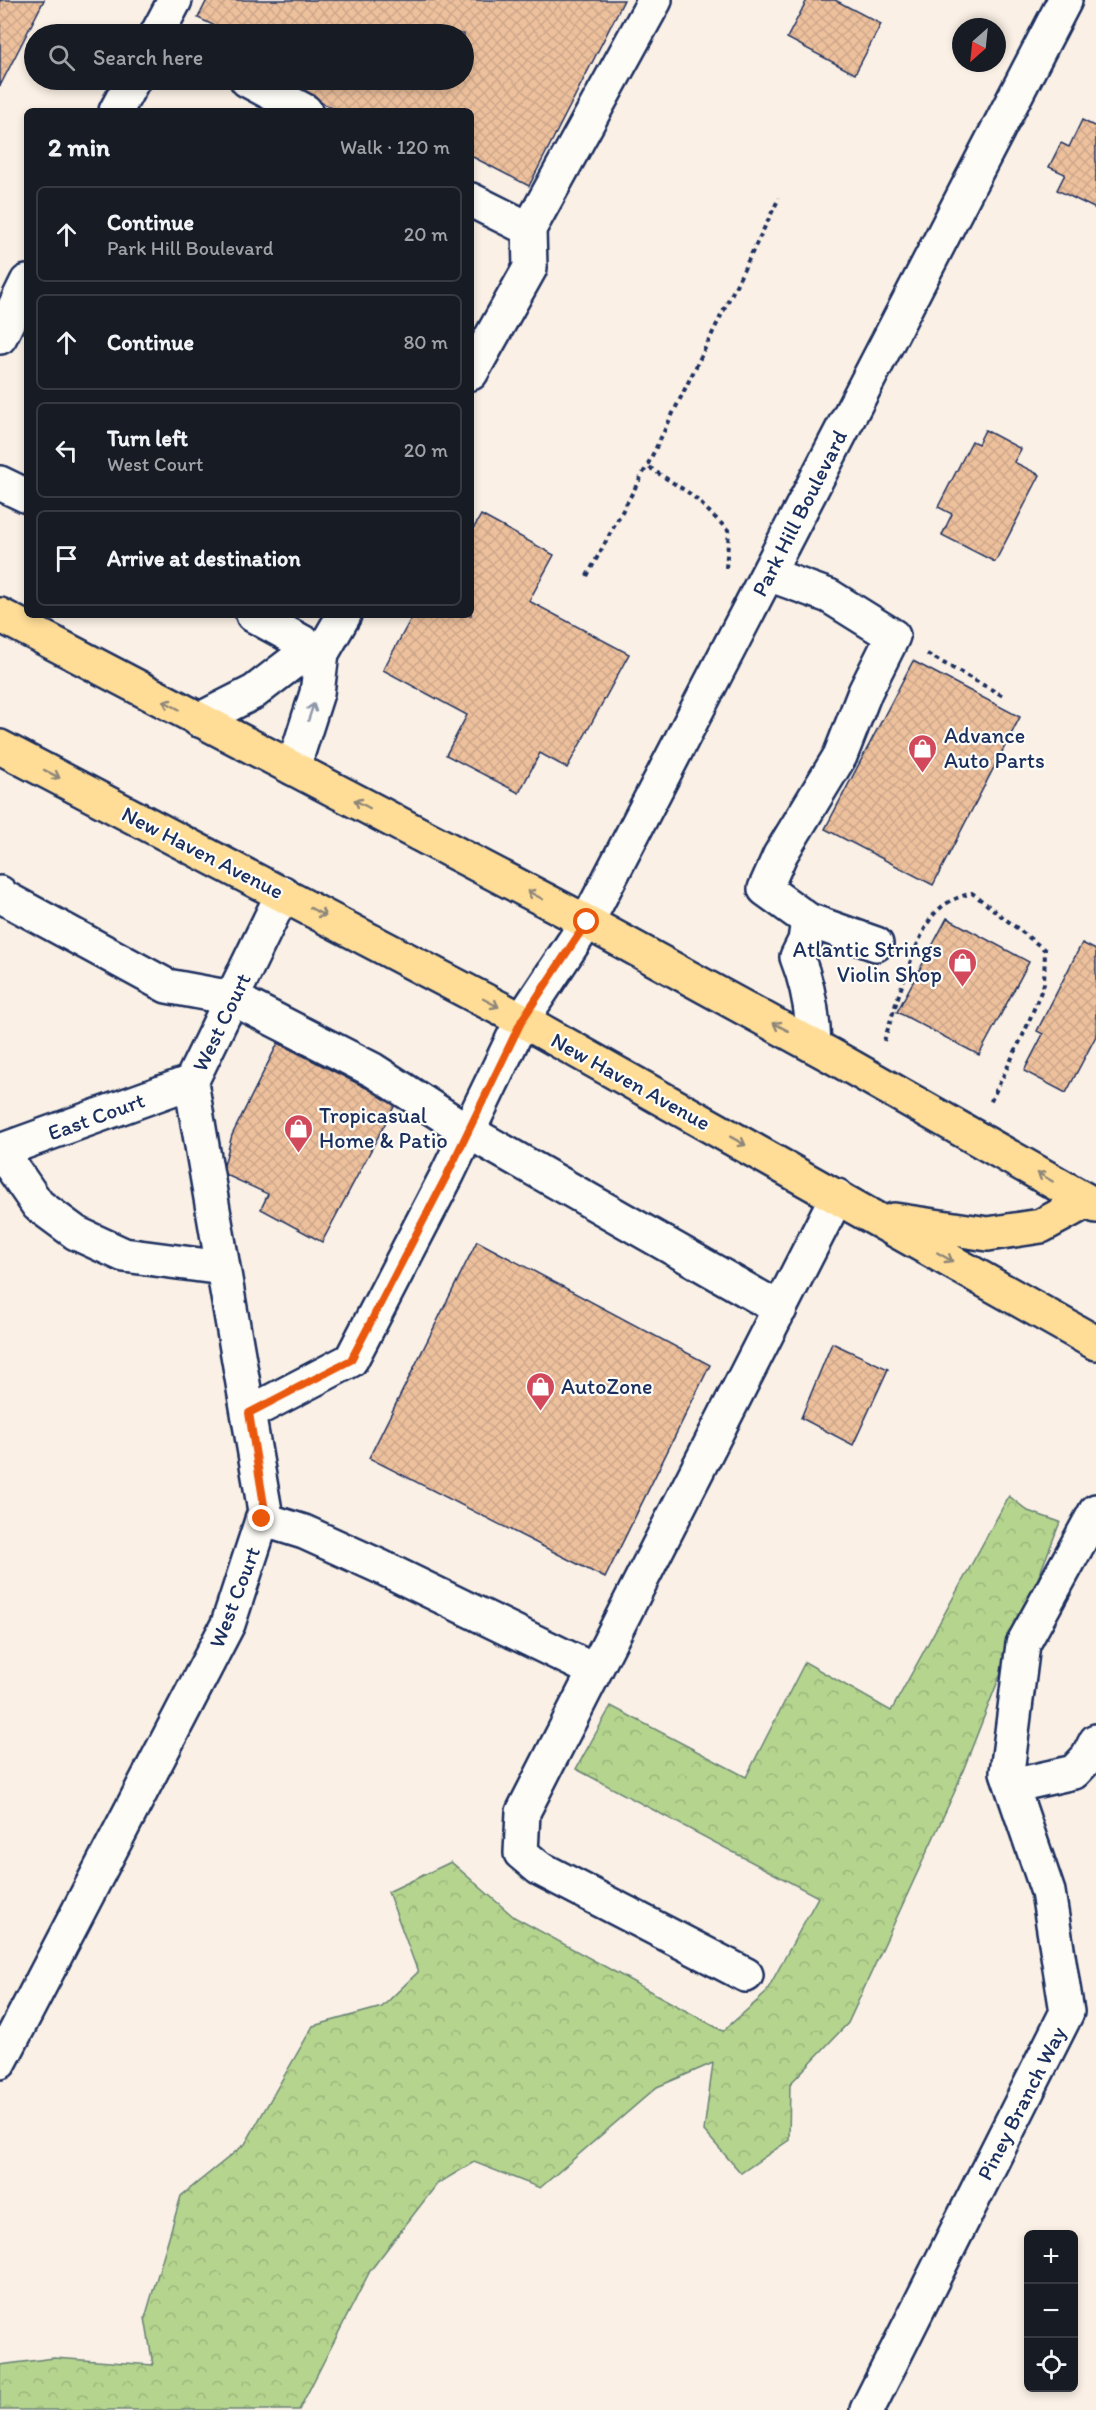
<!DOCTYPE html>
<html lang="en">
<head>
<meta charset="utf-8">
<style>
  :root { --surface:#171b24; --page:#242831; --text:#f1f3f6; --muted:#9ea1a6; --line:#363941 }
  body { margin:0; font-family:Itim,sans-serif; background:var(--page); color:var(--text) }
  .controls { position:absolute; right:18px; bottom:18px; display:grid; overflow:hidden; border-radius:9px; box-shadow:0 3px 9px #0003 }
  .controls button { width:54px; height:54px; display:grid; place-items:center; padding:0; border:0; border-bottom:2px solid var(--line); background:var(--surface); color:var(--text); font:30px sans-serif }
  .compass { position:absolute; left:952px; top:18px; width:54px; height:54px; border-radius:50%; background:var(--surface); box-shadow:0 3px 9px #0003; rotate:207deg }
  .stop { position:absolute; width:18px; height:18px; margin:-14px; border:4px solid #ea580c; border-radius:50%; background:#fff }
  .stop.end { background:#ea580c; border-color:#fff; box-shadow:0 2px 6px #0008 }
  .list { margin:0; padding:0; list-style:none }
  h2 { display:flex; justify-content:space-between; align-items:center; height:78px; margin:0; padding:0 24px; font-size:26px }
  h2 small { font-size:20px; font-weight:400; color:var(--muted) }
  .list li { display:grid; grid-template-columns:39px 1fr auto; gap:18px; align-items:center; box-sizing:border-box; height:96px; margin:0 12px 12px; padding:0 12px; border:2px solid var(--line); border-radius:9px }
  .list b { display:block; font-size:22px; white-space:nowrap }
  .list p { margin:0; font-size:20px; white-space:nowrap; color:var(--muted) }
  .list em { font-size:20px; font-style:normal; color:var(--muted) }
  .icon { flex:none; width:33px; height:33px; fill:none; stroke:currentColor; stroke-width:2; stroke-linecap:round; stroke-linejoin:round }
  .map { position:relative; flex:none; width:1096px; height:2410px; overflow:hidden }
  .search { position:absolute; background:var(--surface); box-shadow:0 3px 9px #0003; left:24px; top:24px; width:450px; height:66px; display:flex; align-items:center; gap:15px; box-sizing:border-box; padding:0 21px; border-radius:33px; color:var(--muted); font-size:22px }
  .panel { position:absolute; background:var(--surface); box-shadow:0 3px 9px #0003; left:24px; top:108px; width:450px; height:510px; border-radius:9px }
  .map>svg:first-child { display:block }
  .forest { fill:url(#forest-crowns); stroke:#688276; stroke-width:1.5 }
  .building { fill:url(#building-cross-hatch); stroke:#1b2f5e; stroke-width:1.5 }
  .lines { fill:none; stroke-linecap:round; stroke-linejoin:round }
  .minor-casing { stroke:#1b2f5e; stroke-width:38 }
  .major-casing { stroke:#1b2f5e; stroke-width:38 }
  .path { stroke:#1b2f5e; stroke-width:4; stroke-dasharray:4.5 4.5; stroke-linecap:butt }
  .minor { stroke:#fdfcf7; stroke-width:33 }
  .major { stroke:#ffdd96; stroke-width:33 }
  .oneway { stroke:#8d867a }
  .oneway2 { stroke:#8c96aa }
  .route { stroke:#ea580c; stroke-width:8 }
  .labels { text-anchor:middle; stroke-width:4.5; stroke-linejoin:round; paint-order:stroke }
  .street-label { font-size:22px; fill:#1b2f5e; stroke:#fdfcf7 }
  .poi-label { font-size:22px; fill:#1b2f5e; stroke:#fdfcf7; text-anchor:start }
</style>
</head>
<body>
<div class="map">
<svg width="1096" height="2410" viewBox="0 0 1096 2410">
  <defs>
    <pattern id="forest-crowns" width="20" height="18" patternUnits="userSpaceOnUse" patternTransform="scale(1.5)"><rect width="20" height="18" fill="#b5d48d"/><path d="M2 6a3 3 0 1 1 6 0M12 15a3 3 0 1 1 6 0" fill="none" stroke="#9bb67c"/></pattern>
    <pattern id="building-cross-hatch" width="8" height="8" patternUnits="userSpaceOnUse" patternTransform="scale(1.5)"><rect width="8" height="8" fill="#eec19d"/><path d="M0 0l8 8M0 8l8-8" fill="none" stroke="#cca68a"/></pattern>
  </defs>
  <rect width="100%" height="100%" fill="#faf0e5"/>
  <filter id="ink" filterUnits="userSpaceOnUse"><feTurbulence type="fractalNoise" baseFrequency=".0167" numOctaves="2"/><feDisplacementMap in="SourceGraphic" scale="12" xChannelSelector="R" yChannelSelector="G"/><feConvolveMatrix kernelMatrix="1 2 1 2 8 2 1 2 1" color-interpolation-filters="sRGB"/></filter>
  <g filter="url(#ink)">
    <path class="forest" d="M 1009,1496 L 1028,1511 L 1060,1522 L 955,1791 L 848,2023 L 790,2084 L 789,2140 L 741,2173 L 704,2131 L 713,2063 L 657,2087 L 540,2188 L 474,2162 L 437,2184 L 370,2271 L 299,2410 L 0,2410 L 0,2365 L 54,2358 L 153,2365 L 145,2318 L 181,2196 L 245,2144 L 313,2026 L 382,2007 L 418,1972 L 388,1892 L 451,1862 L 514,1917 L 723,2031 L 765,1994 L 818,1897 L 576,1769 L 611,1706 L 746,1777 L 805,1662 L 891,1711 Z"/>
    <path class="building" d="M 0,0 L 44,0 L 0,86 Z
      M 207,0 L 624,0 L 529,186 L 471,156 L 471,111 L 338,111 L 276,80 L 464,80 L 464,34 L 232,34 L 198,18 Z
      M 807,0 L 835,0 L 881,24 L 855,74 L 787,38 Z
      M 1082,120 L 1096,127 L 1096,209 L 1057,190 L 1065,174 L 1049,167 L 1061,143 L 1069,147 Z
      M 985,430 L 1021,449 L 1014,462 L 1040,475 L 995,562 L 942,535 L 952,514 L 938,507 L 972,441 L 978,444 Z
      M 481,515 L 554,555 L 529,601 L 629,654 L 567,768 L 540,753 L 519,793 L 446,755 L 467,715 L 383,670 L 413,615 L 471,615 L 471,533 Z
      M 913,661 L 1020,717 L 933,885 L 825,829 Z
      M 947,918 L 1029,962 L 979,1055 L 897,1012 Z
      M 1082,943 L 1096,950 L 1096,1036 L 1066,1093 L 1024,1071 L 1043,1034 L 1037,1031 Z
      M 278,1043 L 396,1103 L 322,1242 L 261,1209 L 268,1194 L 222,1173 L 232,1135 Z
      M 477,1241 L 710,1365 L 605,1578 L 369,1458 Z
      M 832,1343 L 888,1369 L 853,1445 L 801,1418 Z"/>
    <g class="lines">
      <defs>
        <path id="minor" d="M 157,34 L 175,0
          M 247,80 L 305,111
          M 116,111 L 133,80
          M 471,200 L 529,229 L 530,268 L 471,373
          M 529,229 L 655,0
          M 0,337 L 27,282
          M 0,483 L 27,496
          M 768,574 L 829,596 L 893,636 L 865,692 L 840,756 L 780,855 L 765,889 L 808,920 L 876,944
          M 253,615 L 322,653 L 344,615
          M 199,720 L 254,692 L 293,662 L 322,653 L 317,693 L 293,768
          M 0,893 L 3,897 L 167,986 L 232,998 L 373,1070 L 469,1132 L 780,1309
          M 808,920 L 805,941 L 797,957 C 809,987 813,1014 814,1045
          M 0,1150 L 38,1205 L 76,1233 L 124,1255 L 223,1268
          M 0,1151 L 191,1082
          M 249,1413 L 351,1360 L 447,1175 L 522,1020 L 587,922 L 1065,0
          M 262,1519 L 304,1532 L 381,1567 L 595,1671
          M 1012,1786 L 1074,1772 L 1088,1757 L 1096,1741
          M 746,1975 L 539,1868 L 521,1853 L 523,1812 L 837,1196
          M 0,2062 L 228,1624 L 265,1511 L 191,1082 L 283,893
          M 867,2410 L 1067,2012 L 1048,1892 L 1007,1772 L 1023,1644 L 1096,1511"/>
        <path id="major" d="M 0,615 L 587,922 L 832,1056 L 1096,1206
          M 0,747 L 522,1020 L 1096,1343
          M 894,1220 L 988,1234 L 1041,1226 L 1087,1201"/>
      </defs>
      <use href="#minor" class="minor-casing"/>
      <use href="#major" class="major-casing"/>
      <path class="path" d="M 726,568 L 729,531 L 692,495 L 647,466 L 779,198
        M 587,576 L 647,466
        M 927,654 L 1005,697
        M 884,1041 C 894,1011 916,933 936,912 C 947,901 958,897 972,893 L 1045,950 L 1044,984 L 1025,1031 L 990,1103"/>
      <use href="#minor" class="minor"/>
      <use href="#major" class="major"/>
    </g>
    <defs><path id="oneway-shaft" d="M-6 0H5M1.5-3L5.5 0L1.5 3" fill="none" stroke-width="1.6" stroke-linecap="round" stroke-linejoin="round" transform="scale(1.5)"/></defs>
    <g class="oneway">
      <use href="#oneway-shaft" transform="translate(171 705) rotate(-152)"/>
      <use href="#oneway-shaft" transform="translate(52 774) rotate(27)"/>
      <use href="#oneway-shaft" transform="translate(362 804) rotate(-152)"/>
      <use href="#oneway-shaft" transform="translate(535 895) rotate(-152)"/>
      <use href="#oneway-shaft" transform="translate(318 912) rotate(28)"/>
      <use href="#oneway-shaft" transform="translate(491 1003) rotate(28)"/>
      <use href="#oneway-shaft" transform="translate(781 1027) rotate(-152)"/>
      <use href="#oneway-shaft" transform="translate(738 1141) rotate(29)"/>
      <use href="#oneway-shaft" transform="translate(1045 1177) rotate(-150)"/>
      <use href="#oneway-shaft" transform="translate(945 1257) rotate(30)"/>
    </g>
    <use class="oneway2" href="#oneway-shaft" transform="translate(311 712) rotate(-72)"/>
  </g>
  <g class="lines" filter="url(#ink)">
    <path class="route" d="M 262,1519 L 265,1511 L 249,1413 L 351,1360 L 447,1175 L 522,1020 L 587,922"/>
  </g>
  <defs>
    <symbol id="shop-pin" viewBox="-11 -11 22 30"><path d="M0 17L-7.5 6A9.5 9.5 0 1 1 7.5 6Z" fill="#d1495b" stroke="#fdfcf7"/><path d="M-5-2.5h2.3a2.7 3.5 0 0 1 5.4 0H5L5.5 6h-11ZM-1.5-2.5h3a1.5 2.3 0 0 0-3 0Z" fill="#fff"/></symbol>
  </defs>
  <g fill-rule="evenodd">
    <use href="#shop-pin" x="906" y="732" width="33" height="45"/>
    <use href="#shop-pin" x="946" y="946" width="33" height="45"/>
    <use href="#shop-pin" x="282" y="1112" width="33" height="45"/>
    <use href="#shop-pin" x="524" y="1370" width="33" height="45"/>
  </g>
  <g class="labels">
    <g class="street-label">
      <text transform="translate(799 513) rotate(-63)" y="8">Park Hill Boulevard</text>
      <text transform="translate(203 852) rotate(27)" y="8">New Haven Avenue</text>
      <text transform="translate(221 1022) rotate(-64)" y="8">West Court</text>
      <text transform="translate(631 1081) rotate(29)" y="8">New Haven Avenue</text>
      <text transform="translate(96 1116) rotate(-20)" y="8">East Court</text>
      <text transform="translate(234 1597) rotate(-69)" y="8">West Court</text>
      <text transform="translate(1021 2103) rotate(-63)" y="8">Piney Branch Way</text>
    </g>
    <g class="poi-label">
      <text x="944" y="743">Advance<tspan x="944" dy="25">Auto Parts</tspan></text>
      <text x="942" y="957" text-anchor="end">Atlantic Strings<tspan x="942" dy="25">Violin Shop</tspan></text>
      <text x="319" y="1123">Tropicasual<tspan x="319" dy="25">Home &amp; Patio</tspan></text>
      <text x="561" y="1394">AutoZone</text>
    </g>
  </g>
</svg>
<div class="controls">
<button>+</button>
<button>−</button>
<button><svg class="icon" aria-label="locate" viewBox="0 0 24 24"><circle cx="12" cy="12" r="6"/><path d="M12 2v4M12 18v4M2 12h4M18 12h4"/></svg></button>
</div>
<svg class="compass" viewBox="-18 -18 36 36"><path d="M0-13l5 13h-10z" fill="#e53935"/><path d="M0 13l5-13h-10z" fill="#9ea1a6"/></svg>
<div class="stop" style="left:587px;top:922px"></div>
<div class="stop end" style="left:262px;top:1519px"></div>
<div class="search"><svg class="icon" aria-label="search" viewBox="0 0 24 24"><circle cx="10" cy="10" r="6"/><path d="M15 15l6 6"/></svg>Search here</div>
<section class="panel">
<h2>2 min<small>Walk · 120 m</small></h2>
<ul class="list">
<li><svg class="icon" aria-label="ahead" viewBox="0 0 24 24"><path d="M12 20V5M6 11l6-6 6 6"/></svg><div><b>Continue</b><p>Park Hill Boulevard</p></div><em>20 m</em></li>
<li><svg class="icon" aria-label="ahead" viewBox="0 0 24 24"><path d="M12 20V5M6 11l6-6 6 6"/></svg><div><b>Continue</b></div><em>80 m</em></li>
<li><svg class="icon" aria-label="left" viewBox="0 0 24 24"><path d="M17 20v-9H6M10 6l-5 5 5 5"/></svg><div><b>Turn left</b><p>West Court</p></div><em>20 m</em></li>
<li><svg class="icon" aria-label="arrive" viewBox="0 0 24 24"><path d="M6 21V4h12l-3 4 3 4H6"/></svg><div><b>Arrive at destination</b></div></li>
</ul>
</section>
</div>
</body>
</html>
